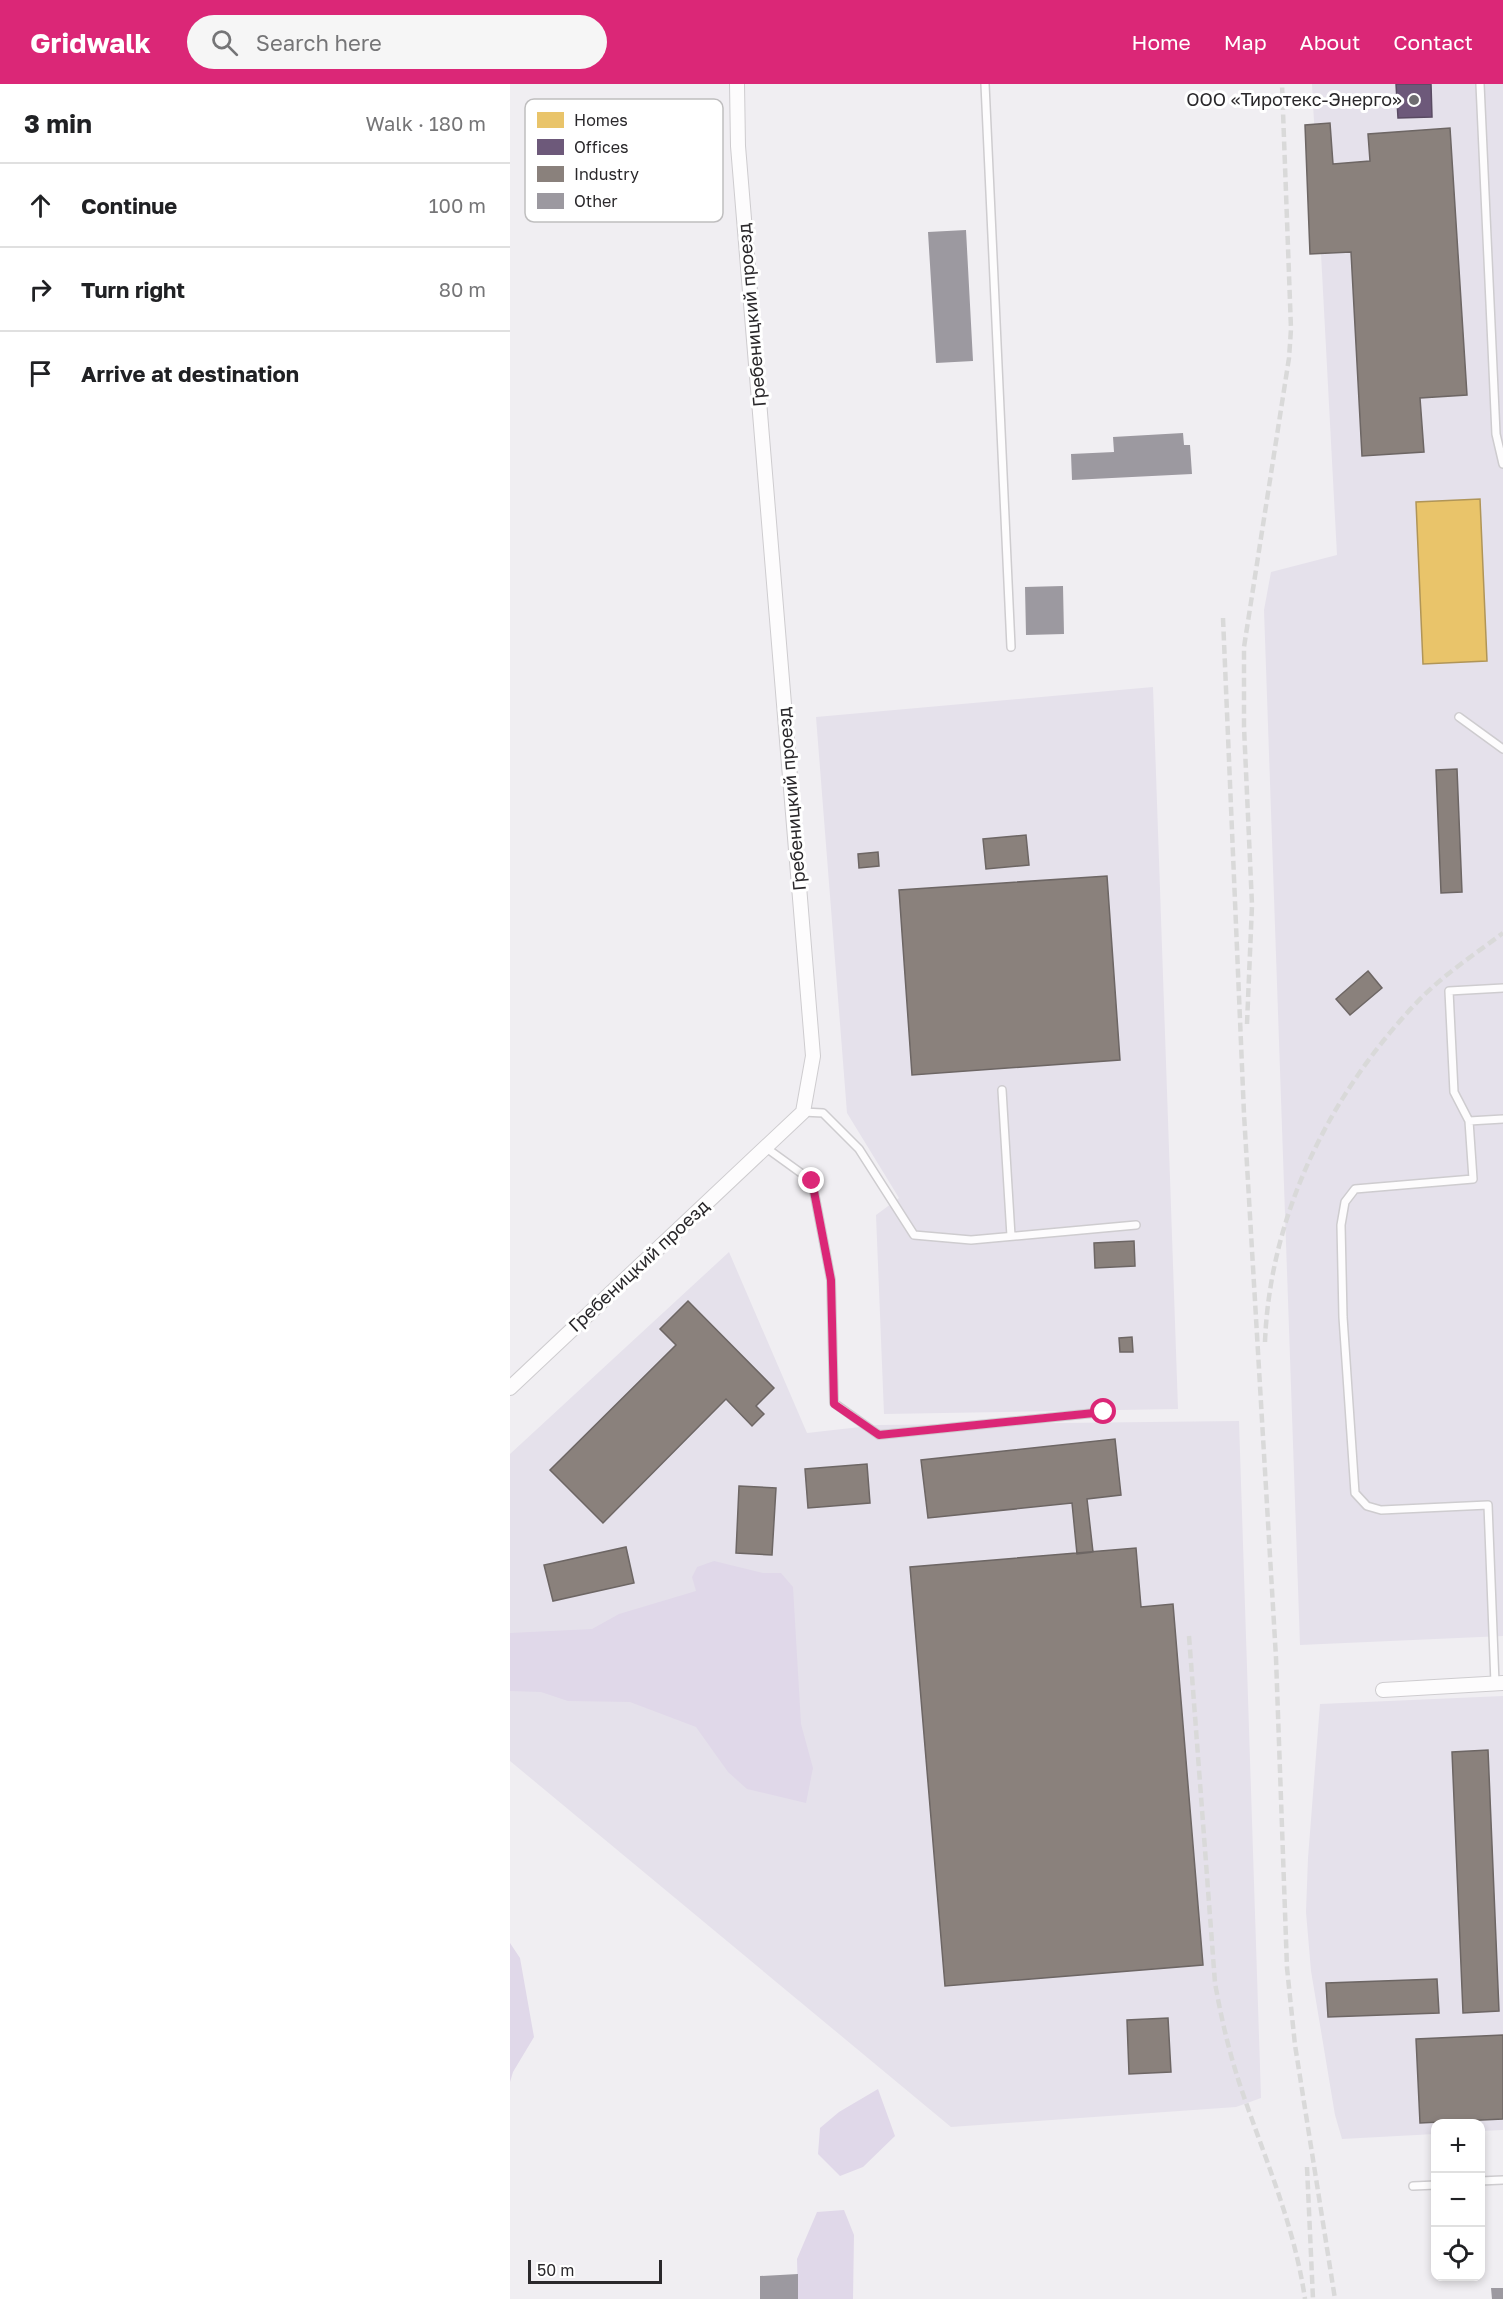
<!DOCTYPE html>
<html lang="en">
<head>
<meta charset="utf-8">
<style>
  :root { --surface:#fff; --page:#f6f6f6; --text:#202124; --muted:#757577; --line:#e0e0e0; --accent:#db2777 }
  body { margin:0; font-family:"Golos Text",sans-serif; background:var(--page); color:var(--text) }
  .controls { position:absolute; right:18px; bottom:18px; display:grid; overflow:hidden; border-radius:12px; box-shadow:0 3px 9px #0003 }
  .controls button { width:54px; height:54px; display:grid; place-items:center; padding:0; border:0; border-bottom:2px solid var(--line); background:var(--surface); color:var(--text); font:30px sans-serif }
  .scale { position:absolute; left:18px; bottom:15px; width:134px; box-sizing:border-box; padding-left:6px; border:3px solid #2a282b; border-top:0; font-size:16px; line-height:21px; white-space:nowrap; color:#2a282b; -webkit-text-stroke:4px #fff; paint-order:stroke }
  .stop { position:absolute; width:18px; height:18px; margin:-14px; border:4px solid #db2777; border-radius:50%; background:#fff }
  .stop.end { background:#db2777; border-color:#fff; box-shadow:0 2px 6px #0008 }
  .list { margin:0; padding:0; list-style:none }
  h2 { display:flex; justify-content:space-between; align-items:center; height:78px; margin:0; padding:0 24px; font-size:26px }
  h2 small { font-size:20px; font-weight:400; color:var(--muted) }
  .list li { display:grid; grid-template-columns:39px 1fr auto; gap:18px; align-items:center; box-sizing:border-box; height:84px; padding:0 24px; border-top:2px solid var(--line) }
  .list b { display:block; font-size:22px; white-space:nowrap }
  .list em { font-size:20px; font-style:normal; color:var(--muted) }
  .icon { flex:none; width:33px; height:33px; fill:none; stroke:currentColor; stroke-width:2; stroke-linecap:round; stroke-linejoin:round }
  .map { position:relative; flex:none; width:993px; height:2215px; overflow:hidden }
  header { display:flex; align-items:center; gap:36px; box-sizing:border-box; height:84px; padding:0 30px; background:var(--accent); color:#fff }
  header strong { font-size:28px }
  nav { display:flex; gap:33px; margin-inline-start:auto; font-size:21px }
  .search { width:420px; height:54px; background:var(--page); display:flex; align-items:center; gap:15px; box-sizing:border-box; padding:0 21px; border-radius:33px; color:var(--muted); font-size:22px }
  main { display:flex }
  aside { flex:1; background:var(--surface) }
  .map>svg:first-child { display:block }
  .built { fill:#e5e1eb }
  .green { fill:#e0d8e9 }
  .homes { fill:#e9c46a; stroke:#b09557; stroke-width:1.5 }
  .offices { fill:#6d597a; stroke:#594a62; stroke-width:1.5 }
  .industry { fill:#8a817c; stroke:#6d6664; stroke-width:1.5 }
  .building { fill:#9c99a0 }
  .lines { fill:none; stroke-linecap:round; stroke-linejoin:round }
  .service-casing { stroke:#cecccf; stroke-width:10 }
  .minor-casing { stroke:#cecccf; stroke-width:16 }
  .service { stroke:#fdfcfd; stroke-width:7 }
  .minor { stroke:#fdfcfd; stroke-width:14 }
  .rail { stroke:#d9d9d9; stroke-width:4.5; stroke-dasharray:9 4.5; stroke-linecap:butt }
  .route { stroke:#db2777; stroke-width:8 }
  .poi-dot { fill:#6f6d71; stroke:#fff; stroke-width:2 }
  .labels { text-anchor:middle; stroke-width:6; stroke-linejoin:round; paint-order:stroke }
  .poi-label { font-size:18px; fill:#2a282b; stroke:#fff; text-anchor:end }
  .street-label { font-size:18px; fill:#2a282b; stroke:#fff }
  .key { fill:#fff; stroke:#bfbebf; stroke-width:1.5 }
  .key-label { font-size:16px; fill:#2a282b }
</style>
</head>
<body>
<header>
<strong>Gridwalk</strong>
<div class="search"><svg class="icon" aria-label="search" viewBox="0 0 24 24"><circle cx="10" cy="10" r="6"/><path d="M15 15l6 6"/></svg>Search here</div>
<nav><a>Home</a><a>Map</a><a>About</a><a>Contact</a></nav>
</header>
<main>
<aside>
<h2>3 min<small>Walk · 180 m</small></h2>
<ul class="list">
<li><svg class="icon" aria-label="ahead" viewBox="0 0 24 24"><path d="M12 20V5M6 11l6-6 6 6"/></svg><div><b>Continue</b></div><em>100 m</em></li>
<li><svg class="icon" aria-label="right" viewBox="0 0 24 24"><path d="M7 20v-9h11M14 6l5 5-5 5"/></svg><div><b>Turn right</b></div><em>80 m</em></li>
<li><svg class="icon" aria-label="arrive" viewBox="0 0 24 24"><path d="M6 21V4h12l-3 4 3 4H6"/></svg><div><b>Arrive at destination</b></div></li>
</ul>
</aside>
<div class="map">
<svg width="993" height="2215" viewBox="0 0 993 2215">
  <rect width="100%" height="100%" fill="#f0eef2"/>
  <path class="built" d="M 802,0 L 993,0 L 993,1552 L 790,1561 L 754,526 L 761,488 L 827,471 Z
    M 643,603 L 668,1325 L 374,1330 L 366,1131 L 389,1114 L 337,1029 L 306,633 Z
    M 219,1168 L 297,1349 L 368,1341 L 729,1337 L 751,2014 L 726,2023 L 441,2043 L 0,1677 L 0,1370 Z
    M 993,1612 L 993,2046 L 971,2047 L 970,2040 L 926,2040 L 925,2050 L 832,2055 L 825,2031 L 801,1887 L 796,1828 L 798,1774 L 810,1620 Z"/>
  <path class="green" d="M 204,1477 L 253,1489 L 271,1489 L 283,1503 L 291,1640 L 303,1684 L 296,1719 L 237,1705 L 218,1688 L 186,1643 L 120,1618 L 58,1617 L 31,1608 L 0,1607 L 0,1549 L 82,1545 L 109,1530 L 186,1507 L 182,1493 L 187,1483 Z
    M 0,1859 L 10,1874 L 24,1953 L 3,1988 L 0,1998 Z
    M 368,2005 L 385,2052 L 353,2083 L 330,2092 L 308,2070 L 310,2044 L 329,2028 Z
    M 334,2126 L 344,2151 L 343,2215 L 288,2215 L 287,2175 L 307,2128 Z"/>
  <path class="homes" d="M 970,415 L 977,577 L 913,580 L 906,418 Z"/>
  <path class="offices" d="M 886,0 L 921,0 L 922,33 L 888,34 Z"/>
  <path class="industry" d="M 820,39 L 823,80 L 860,77 L 858,50 L 940,44 L 957,311 L 910,314 L 914,368 L 852,372 L 841,168 L 800,170 L 795,41 Z
    M 947,685 L 952,808 L 931,809 L 926,686 Z
    M 516,751 L 519,781 L 476,785 L 473,755 Z
    M 368,768 L 369,782 L 349,784 L 348,770 Z
    M 597,792 L 610,976 L 402,991 L 389,806 Z
    M 858,887 L 872,904 L 840,931 L 826,915 Z
    M 624,1157 L 625,1182 L 585,1184 L 584,1159 Z
    M 178,1217 L 264,1304 L 246,1322 L 254,1330 L 242,1342 L 216,1315 L 93,1439 L 40,1386 L 166,1261 L 150,1245 Z
    M 622,1253 L 623,1268 L 610,1268 L 609,1254 Z
    M 605,1355 L 611,1411 L 577,1415 L 583,1468 L 567,1470 L 562,1419 L 418,1434 L 411,1376 Z
    M 357,1380 L 360,1419 L 298,1424 L 295,1385 Z
    M 229,1402 L 266,1404 L 262,1471 L 226,1469 Z
    M 116,1463 L 124,1499 L 43,1517 L 34,1481 Z
    M 626,1464 L 631,1523 L 663,1520 L 693,1881 L 435,1902 L 400,1483 Z
    M 978,1666 L 989,1927 L 953,1929 L 942,1668 Z
    M 927,1895 L 929,1929 L 818,1933 L 816,1899 Z
    M 658,1934 L 661,1988 L 619,1990 L 617,1936 Z
    M 993,1951 L 993,2035 L 910,2039 L 906,1955 Z"/>
  <path class="building" d="M 456,146 L 463,277 L 426,279 L 418,148 Z
    M 673,349 L 674,361 L 680,361 L 682,390 L 562,396 L 561,370 L 604,368 L 603,353 Z
    M 553,502 L 554,550 L 516,551 L 515,503 Z
    M 288,2190 L 288,2215 L 250,2215 L 250,2192 Z
    M 981,2204 L 993,2204 L 993,2215 L 982,2215 Z"/>
  <g class="lines">
    <defs>
      <path id="service" d="M 475,0 L 501,563
        M 970,0 L 986,350 L 993,380
        M 949,633 L 993,665
        M 993,904 L 939,907 L 944,1008 L 959,1037 L 993,1035
        M 492,1006 L 501,1152
        M 293,1028 L 313,1029 L 349,1065 L 404,1151 L 461,1156 L 626,1141
        M 959,1037 L 963,1095 L 845,1105 L 835,1118 L 831,1141 L 833,1233 L 845,1409 L 857,1422 L 871,1426 L 978,1421 L 985,1599
        M 255,1063 L 302,1097 L 321,1196 L 324,1319 L 369,1351 L 594,1328
        M 970,2097 L 993,2096
        M 903,2102 L 926,2101"/>
      <path id="minor" d="M 0,1304 L 293,1028 L 303,972 L 228,62 L 227,0
        M 873,1606 L 993,1599"/>
    </defs>
    <use href="#service" class="service-casing"/>
    <use href="#minor" class="minor-casing"/>
    <use href="#service" class="service"/>
    <use href="#minor" class="minor"/>
    <path class="rail" d="M 713,534 L 734,1030 L 766,1574 L 777,1884 L 785,1961 L 825,2215
      M 737,940 L 742,821 L 734,643 L 734,563 L 779,274 L 781,245 L 772,0
      M 755,1258 C 760,1128 822,1006 911,914 C 936,889 965,870 993,849
      M 679,1552 L 705,1899 C 711,1933 719,1968 730,2001 C 754,2073 784,2139 795,2215
      M 797,2083 L 803,2215"/>
  </g>
  <g class="lines">
    <path class="route" d="M 302,1097 L 321,1196 L 324,1320 L 369,1351 L 594,1328"/>
  </g>
  <circle class="poi-dot" cx="904" cy="16" r="6"/>
  <g class="labels">
    <g class="poi-label">
      <text x="892" y="22">ООО «Тиротекс-Энерго»</text>
    </g>
    <g class="street-label">
      <text transform="translate(242 231) rotate(-95)" y="6">Гребеницкий проезд</text>
      <text transform="translate(282 715) rotate(-95)" y="6">Гребеницкий проезд</text>
      <text transform="translate(129 1182) rotate(-43)" y="6">Гребеницкий проезд</text>
    </g>
  </g>
  <rect x="15" y="15" width="198" height="123" rx="9" class="key"/>
  <rect x="27" y="28" width="27" height="16" fill="#e9c46a"/>
  <rect x="27" y="55" width="27" height="16" fill="#6d597a"/>
  <rect x="27" y="82" width="27" height="16" fill="#8a817c"/>
  <rect x="27" y="109" width="27" height="16" fill="#9c99a0"/>
  <g class="key-label">
    <text x="64" y="42">Homes</text>
    <text x="64" y="69">Offices</text>
    <text x="64" y="96">Industry</text>
    <text x="64" y="123">Other</text>
  </g>
</svg>
<div class="controls">
<button>+</button>
<button>−</button>
<button><svg class="icon" aria-label="locate" viewBox="0 0 24 24"><circle cx="12" cy="12" r="6"/><path d="M12 2v4M12 18v4M2 12h4M18 12h4"/></svg></button>
</div>
<div class="scale">50 m</div>
<div class="stop" style="left:594px;top:1328px"></div>
<div class="stop end" style="left:302px;top:1097px"></div>
</div>
</main>
</body>
</html>
